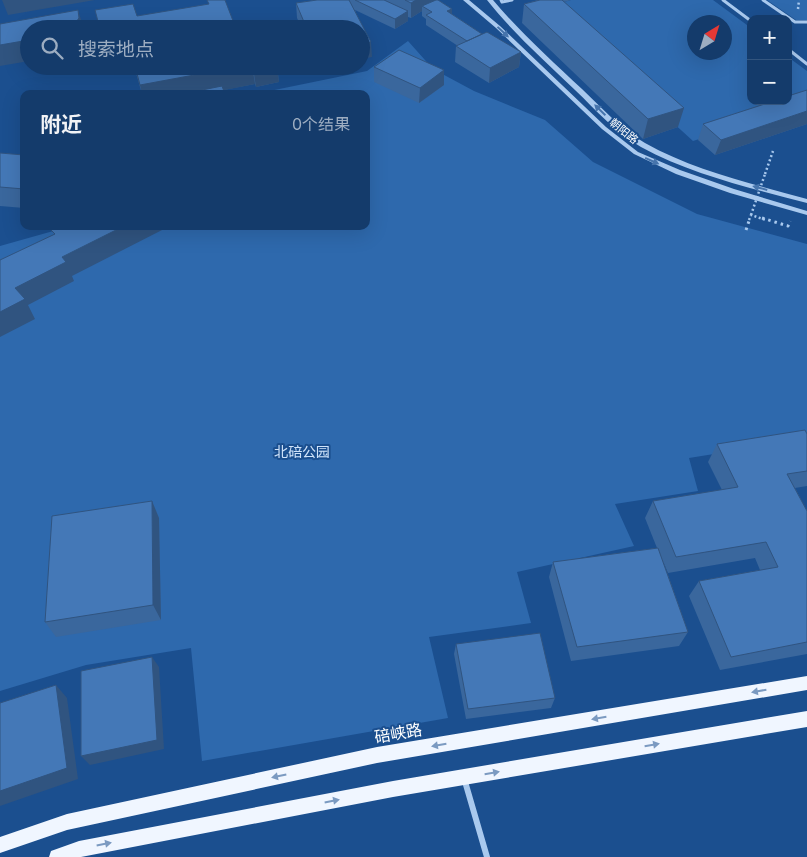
<!DOCTYPE html>
<html lang="zh">
<head>
<meta charset="utf-8">
<style>
  :root { --surface:#143b6b; --page:#214673; --text:#f1f3f6; --muted:#9dadc1; --line:#33557e }
  body { margin:0; font-family:Inter,"Noto Sans SC",sans-serif; background:var(--page); color:var(--text) }
  .controls { position:absolute; right:15px; top:15px; display:grid; overflow:hidden; border-radius:10px; box-shadow:0 5px 20px #0002 }
  .controls button { width:45px; height:45px; display:grid; place-items:center; padding:0; border:0; border-bottom:1px solid var(--line); background:var(--surface); color:var(--text); font:25px sans-serif }
  .compass { position:absolute; left:687px; top:15px; width:45px; height:45px; border-radius:50%; background:var(--surface); box-shadow:0 5px 20px #0002; rotate:38deg }
  .list { margin:0; padding:0; list-style:none }
  h2 { display:flex; justify-content:space-between; align-items:center; height:65px; margin:0; padding:0 20px; font-size:21px }
  h2 small { font-size:16px; font-weight:400; color:var(--muted) }
  .icon { flex:none; width:28px; height:28px; fill:none; stroke:currentColor; stroke-width:2; stroke-linecap:round; stroke-linejoin:round }
  .map { position:relative; flex:none; width:807px; height:857px; overflow:hidden }
  .search { position:absolute; background:var(--surface); box-shadow:0 5px 20px #0002; left:20px; top:20px; width:350px; height:55px; display:flex; align-items:center; gap:12px; box-sizing:border-box; padding:0 18px; border-radius:28px; color:var(--muted); font-size:19px }
  .panel { position:absolute; background:var(--surface); box-shadow:0 5px 20px #0002; left:20px; top:90px; width:350px; height:140px; border-radius:10px }
  .map>svg:first-child { display:block }
  .green { fill:#2e69ad; fill-rule:evenodd }
  .lines { fill:none; stroke-linecap:round; stroke-linejoin:round }
  .path-far1 { stroke:#a9c9ee; stroke-width:2.5; stroke-dasharray:2 2.5; stroke-linecap:butt }
  .path { stroke:#a9c9ee; stroke-width:3; stroke-dasharray:2.5 4; stroke-linecap:butt }
  .pedestrian { stroke:#a9c9ee; stroke-width:3 }
  .minor { stroke:#a9c9ee; stroke-width:6 }
  .tertiary { fill:#a9c9ee; fill-rule:evenodd }
  .primary { fill:#f0f6ff; fill-rule:evenodd }
  .path-bridge { stroke:#a9c9ee; stroke-width:2.5; stroke-dasharray:2 2.5; stroke-linecap:butt }
  .wall { fill:#3a679d }
  .shaded-wall { fill:#305480 }
  .building { fill:#4478b7; stroke:#305480 }
  .oneway { fill:#4674ac }
  .oneway2 { fill:#7b9ac1 }
  .labels { text-anchor:middle; stroke-width:4; stroke-linejoin:round; paint-order:stroke }
  .far-street-label { font-size:11px; fill:#fff; stroke:#1b4f8f }
  .park-label { font-size:14px; fill:#cfe3fa; stroke:#1b4f8f }
  .near-street-label { font-size:16px; fill:#fff; stroke:#1b4f8f }
</style>
</head>
<body>
<div class="map">
<svg width="807" height="857" viewBox="0 0 807 857">
  <rect width="100%" height="100%" fill="#1b4f8f"/>
  <path class="green" d="M 571,0 L 713,0 L 751,28 L 751,101 L 788,101 L 788,57 L 807,71 L 807,104 L 693,141 L 546,7 ZM 694,22 L 724,22 L 724,52 L 694,52 Z
    M 767,0 L 807,0 L 807,20 L 796,20 Z
    M 408,41 L 433,69 L 474,91 L 545,120 L 593,162 L 697,214 L 807,244 L 807,439 L 689,458 L 698,491 L 615,504 L 634,546 L 517,572 L 531,623 L 429,637 L 448,718 L 202,761 L 191,648 L 86,665 L 0,691 L 0,246 L 71,226 L 366,226 L 366,94 L 255,94 L 367,71 Z"/>
  <g class="lines">
    <path class="path-far1" d="M 798,9 L 799,0
      M 765,174 L 773,151
      M 749,220 L 751,215 L 766,220"/>
    <path class="path" d="M 762,218 L 788,226 L 790,221
      M 746,230 L 750,218"/>
    <path class="pedestrian" d="M 501,0 L 502,2 L 512,0
      M 723,0 L 751,21
      M 763,0 L 795,22 L 807,22
      M 788,49 L 807,64"/>
    <path class="minor" d="M 464,778 L 487,857"/>
    <path class="tertiary" d="M 463,0 L 469,0 L 500,26 L 606,127 L 638,152 L 680,170 L 734,189 L 807,211 L 807,215 L 730,193 L 676,174 L 634,154 L 602,129 L 496,28 Z
      M 487,0 L 493,0 C 520,32 551,60 582,89 C 602,108 621,129 645,143 C 695,171 753,184 807,199 L 807,203 C 751,188 692,175 641,147 C 616,133 596,110 575,90 C 545,61 513,33 487,0 Z"/>
    <path class="primary" d="M 807,676 L 807,690 L 377,763 L 67,830 L 0,853 L 0,837 L 67,814 L 377,747 Z
      M 807,711 L 807,727 L 393,797 L 81,857 L 49,857 L 51,851 L 79,841 L 393,781 Z"/>
    <path class="path-bridge" d="M 751,215 L 765,174"/>
  </g>
  <path class="wall" d="M 317,0 L 438,0 L 452,9 L 452,14 L 482,34 L 521,52 L 519,67 L 489,83 L 455,62 L 456,46 L 458,46 L 426,25 L 426,19 L 422,16 L 422,11 L 411,18 L 408,17 L 408,21 L 395,29 L 355,10 L 372,57 L 361,29 L 302,29 L 297,18 L 296,3 Z
    M 538,0 L 571,0 L 564,2 L 678,127 L 643,139 L 522,23 L 524,4 Z
    M 134,66 L 277,66 L 279,82 L 256,87 L 255,84 L 223,90 L 225,94 L 142,94 Z
    M 374,67 L 444,85 L 419,103 L 374,82 Z
    M 807,90 L 807,124 L 715,155 L 698,140 L 703,124 Z
    M 0,153 L 24,155 L 24,208 L 0,206 Z
    M 807,434 L 807,486 L 795,488 L 807,511 L 807,654 L 720,670 L 689,596 L 699,581 L 760,570 L 755,558 L 668,573 L 663,561 L 688,632 L 679,646 L 571,661 L 549,577 L 553,562 L 657,548 L 645,518 L 653,501 L 722,490 L 708,462 L 717,444 Z
    M 152,501 L 159,518 L 161,620 L 56,637 L 45,622 Z
    M 456,644 L 555,698 L 551,708 L 466,719 L 454,654 Z"/>
  <path class="shaded-wall" d="M 2,0 L 95,0 L 8,15 Z
    M 416,0 L 436,0 L 422,6 L 422,11 L 411,18 L 411,3 Z
    M 452,9 L 452,19 L 447,11 Z
    M 78,10 L 84,29 L 71,29 Z
    M 408,11 L 408,21 L 395,29 L 395,19 Z
    M 235,26 L 236,29 L 219,29 Z
    M 29,40 L 29,61 L 0,66 L 0,45 Z
    M 371,42 L 372,57 L 361,59 L 361,44 Z
    M 521,52 L 519,67 L 489,83 L 490,68 Z
    M 243,66 L 252,66 L 255,84 L 205,94 L 142,94 L 140,85 Z
    M 259,66 L 277,66 L 279,82 L 256,87 L 253,67 Z
    M 444,70 L 444,85 L 419,103 L 420,88 Z
    M 684,108 L 678,127 L 643,139 L 648,119 Z
    M 807,111 L 807,124 L 715,155 L 721,140 Z
    M 124,226 L 166,226 L 166,228 L 72,276 L 74,281 L 28,305 L 35,319 L 0,337 L 0,312 L 15,288 L 62,257 Z
    M 152,501 L 159,518 L 161,620 L 153,605 Z
    M 152,657 L 159,667 L 164,749 L 90,765 L 81,756 Z
    M 56,685 L 67,698 L 78,779 L 0,806 L 0,791 Z"/>
  <path class="building" d="M 207,0 L 225,0 L 235,26 L 219,29 L 139,29 L 138,28 L 132,29 L 100,29 L 95,10 L 133,4 L 137,16 L 209,4 Z
    M 317,0 L 349,0 L 371,42 L 361,44 L 361,29 L 307,29 L 296,3 Z
    M 355,0 L 384,0 L 408,11 L 395,19 Z
    M 405,0 L 416,0 L 411,3 Z
    M 436,0 L 438,0 L 452,9 L 447,11 L 482,34 L 467,41 L 426,15 L 432,12 L 422,6 Z
    M 540,0 L 562,0 L 684,108 L 648,119 L 524,4 Z
    M 78,10 L 79,18 L 71,29 L 29,29 L 29,40 L 0,45 L 0,24 Z
    M 487,32 L 521,52 L 490,68 L 456,46 Z
    M 399,50 L 444,70 L 420,88 L 374,67 Z
    M 135,66 L 243,66 L 140,85 Z
    M 222,86 L 225,94 L 193,94 L 192,92 Z
    M 807,90 L 807,111 L 721,140 L 703,124 L 774,101 L 788,101 L 788,96 Z
    M 0,153 L 24,155 L 24,189 L 0,187 Z
    M 56,226 L 124,226 L 62,257 L 66,262 L 15,288 L 25,299 L 0,312 L 0,260 L 55,234 L 50,229 Z
    M 805,430 L 807,434 L 807,471 L 787,474 L 807,511 L 807,642 L 731,657 L 699,581 L 778,567 L 766,542 L 676,557 L 653,501 L 738,487 L 717,444 Z
    M 152,501 L 153,605 L 45,622 L 52,516 Z
    M 658,548 L 688,632 L 577,647 L 553,562 Z
    M 540,633 L 555,698 L 468,709 L 456,644 Z
    M 152,657 L 157,740 L 81,756 L 81,671 Z
    M 56,685 L 67,768 L 0,791 L 0,703 Z"/>
  <defs><path id="oneway-solid" d="M-6-.8H1V-3.2L6.5 0L1 3.2V.8H-6Z" transform="scale(1.25)"/></defs>
  <g class="oneway">
    <use href="#oneway-solid" transform="translate(503 32) rotate(43)"/>
    <use href="#oneway-solid" transform="translate(600 110) rotate(-136)"/>
    <use href="#oneway-solid" transform="translate(652 161) rotate(24)"/>
    <use href="#oneway-solid" transform="translate(760 188) rotate(-165)"/>
  </g>
  <g class="oneway2">
    <use href="#oneway-solid" transform="translate(759 691) rotate(170)"/>
    <use href="#oneway-solid" transform="translate(599 718) rotate(170)"/>
    <use href="#oneway-solid" transform="translate(439 745) rotate(170)"/>
    <use href="#oneway-solid" transform="translate(652 745) rotate(-10)"/>
    <use href="#oneway-solid" transform="translate(492 773) rotate(-10)"/>
    <use href="#oneway-solid" transform="translate(279 776) rotate(168)"/>
    <use href="#oneway-solid" transform="translate(332 801) rotate(-11)"/>
    <use href="#oneway-solid" transform="translate(104 844) rotate(-11)"/>
  </g>
  <g class="labels">
    <g class="far-street-label">
      <text transform="translate(624 131) rotate(39)" y="4">朝阳路</text>
    </g>
    <g class="park-label">
      <text x="302" y="457">北碚公园</text>
    </g>
    <g class="near-street-label">
      <text transform="translate(398 733) rotate(-10)" y="6">碚峡路</text>
    </g>
  </g>
</svg>
<div class="controls">
<button>+</button>
<button>−</button>
</div>
<svg class="compass" viewBox="-18 -18 36 36"><path d="M0-13l5 13h-10z" fill="#e53935"/><path d="M0 13l5-13h-10z" fill="#9dadc1"/></svg>
<div class="search"><svg class="icon" aria-label="search" viewBox="0 0 24 24"><circle cx="10" cy="10" r="6"/><path d="M15 15l6 6"/></svg>搜索地点</div>
<section class="panel">
<h2>附近<small>0个结果</small></h2>
<ul class="list">
</ul>
</section>
</div>
</body>
</html>
